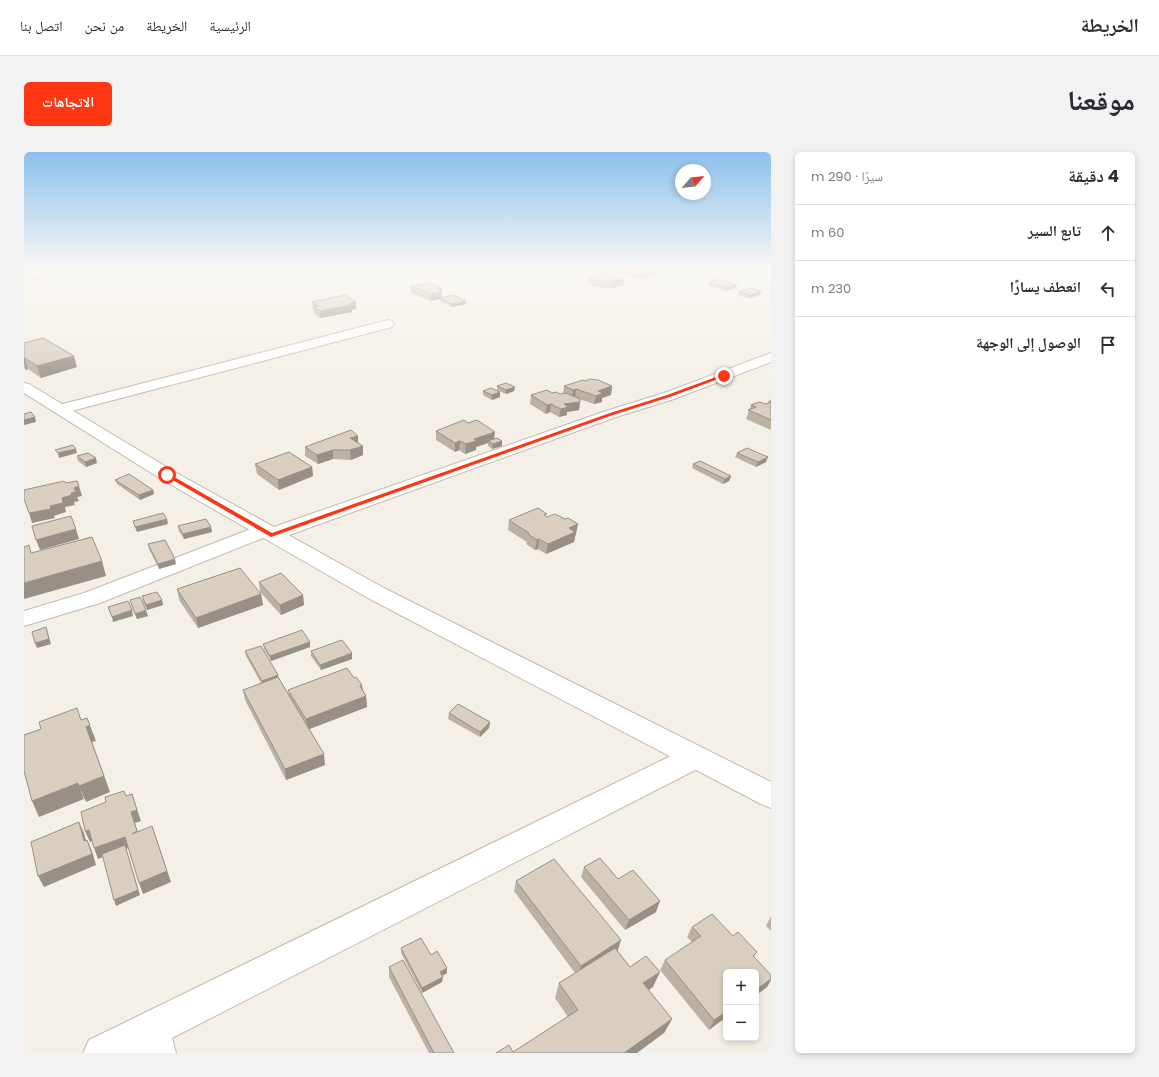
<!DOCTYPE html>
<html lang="ar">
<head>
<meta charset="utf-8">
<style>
  :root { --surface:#fff; --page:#f2f2f3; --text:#2b2b33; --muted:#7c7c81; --line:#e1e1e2; --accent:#fe3613 }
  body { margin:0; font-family:Poppins,"Noto Naskh Arabic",sans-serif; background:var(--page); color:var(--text); direction:rtl }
  .controls { position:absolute; right:12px; bottom:12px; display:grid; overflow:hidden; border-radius:6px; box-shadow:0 2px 6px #0003 }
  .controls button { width:36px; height:36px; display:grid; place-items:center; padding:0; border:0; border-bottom:1px solid var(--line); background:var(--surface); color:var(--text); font:20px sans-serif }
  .compass { position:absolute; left:651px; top:12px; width:36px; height:36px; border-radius:50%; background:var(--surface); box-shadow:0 2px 6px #0003; rotate:62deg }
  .stop { position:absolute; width:12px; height:12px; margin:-9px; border:3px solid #fe3613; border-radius:50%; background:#fff }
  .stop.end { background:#fe3613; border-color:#fff; box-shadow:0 1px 4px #0008 }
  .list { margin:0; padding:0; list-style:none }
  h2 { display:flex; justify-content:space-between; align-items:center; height:52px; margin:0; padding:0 16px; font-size:17px }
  h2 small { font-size:13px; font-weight:400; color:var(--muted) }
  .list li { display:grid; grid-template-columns:26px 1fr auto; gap:12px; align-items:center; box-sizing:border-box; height:56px; padding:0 16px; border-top:1px solid var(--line) }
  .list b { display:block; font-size:15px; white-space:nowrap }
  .list em { font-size:13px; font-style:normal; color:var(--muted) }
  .icon { flex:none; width:22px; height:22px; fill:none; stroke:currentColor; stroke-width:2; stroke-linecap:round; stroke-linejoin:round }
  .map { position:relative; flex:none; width:747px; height:901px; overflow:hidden; direction:ltr; border-radius:6px }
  header { display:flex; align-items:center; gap:24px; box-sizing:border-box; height:56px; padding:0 20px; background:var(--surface); border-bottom:1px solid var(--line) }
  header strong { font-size:19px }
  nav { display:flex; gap:22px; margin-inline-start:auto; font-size:14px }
  .intro { display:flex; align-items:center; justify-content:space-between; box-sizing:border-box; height:96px; padding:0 24px }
  h1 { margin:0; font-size:28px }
  .button { padding:10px 18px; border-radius:6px; background:var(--accent); color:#fff; font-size:14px; font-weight:700 }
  main { display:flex; gap:24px; padding:0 24px }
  aside { flex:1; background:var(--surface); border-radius:6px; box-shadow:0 2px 6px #0003 }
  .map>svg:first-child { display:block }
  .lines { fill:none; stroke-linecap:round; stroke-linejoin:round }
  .minor-casing { stroke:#c2baac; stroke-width:2 }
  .tertiary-casing { stroke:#c2baac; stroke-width:2 }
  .minor { fill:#fff; fill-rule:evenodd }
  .tertiary { fill:#fff; fill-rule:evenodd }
  .wall { fill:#bbb1a4 }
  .shaded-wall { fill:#989086 }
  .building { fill:#d9cebf; stroke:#989086 }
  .route { fill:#fe3613 }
</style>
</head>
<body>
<header>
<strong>الخريطة</strong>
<nav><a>الرئيسية</a><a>الخريطة</a><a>من نحن</a><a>اتصل بنا</a></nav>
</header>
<div class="intro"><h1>موقعنا</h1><a class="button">الاتجاهات</a></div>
<main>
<aside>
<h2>4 دقيقة<small>سيرًا · 290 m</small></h2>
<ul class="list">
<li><svg class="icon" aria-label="ahead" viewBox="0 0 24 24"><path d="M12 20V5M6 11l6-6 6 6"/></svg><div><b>تابع السير</b></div><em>60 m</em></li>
<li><svg class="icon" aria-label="left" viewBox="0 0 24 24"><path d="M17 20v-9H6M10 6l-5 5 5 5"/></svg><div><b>انعطف يسارًا</b></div><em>230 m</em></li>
<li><svg class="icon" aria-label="arrive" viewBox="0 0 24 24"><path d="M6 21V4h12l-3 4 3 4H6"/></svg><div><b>الوصول إلى الوجهة</b></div></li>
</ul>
</aside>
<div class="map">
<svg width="747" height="901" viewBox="0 0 747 901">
  <rect width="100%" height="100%" fill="#f4f0e7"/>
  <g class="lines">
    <defs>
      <path id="minor" d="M 30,116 L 56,116 L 51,119 L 0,127 L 0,121 Z
        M 364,168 L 368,169 L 370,172 L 368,175 L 36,262 L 31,260 L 28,257 L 31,254 Z
        M 747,201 L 747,210 L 650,247 L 592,265 L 254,387 L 247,389 L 239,386 L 76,451 L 0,474 L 0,459 L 60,441 L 232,375 L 239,373 L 247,376 L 582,259 L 640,241 Z
        M 671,594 L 681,597 L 685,605 L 681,613 L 148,886 L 152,901 L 59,901 L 65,888 L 661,597 Z"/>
      <path id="tertiary" d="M 0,231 L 5,232 L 149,319 L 360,436 L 747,630 L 747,656 L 737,652 L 344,446 L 137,327 L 0,241 Z"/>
    </defs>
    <use href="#minor" class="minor-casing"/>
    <use href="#tertiary" class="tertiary-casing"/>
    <use href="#minor" class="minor"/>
    <use href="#tertiary" class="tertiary"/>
  </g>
  <path class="wall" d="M 597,116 L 632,116 L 631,123 L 616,127 L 596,122 Z
    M 564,125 L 600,126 L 599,133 L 587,136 L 579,136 L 563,132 Z
    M 685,130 L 712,136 L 701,139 L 684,133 Z
    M 387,134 L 418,136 L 418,145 L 442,152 L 428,155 L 416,149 L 416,147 L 407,149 L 387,141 Z
    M 715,140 L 736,143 L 724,146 L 714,143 Z
    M 288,150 L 332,157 L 328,158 L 328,160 L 296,166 L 290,162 L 290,157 L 289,157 Z
    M 0,191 L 53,215 L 17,226 L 4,217 L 2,218 L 0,216 Z
    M 561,229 L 588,234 L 587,243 L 578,246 L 578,250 L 570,252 L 555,247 L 556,250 L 555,258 L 543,260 L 543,263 L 535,265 L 526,260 L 522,262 L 506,252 L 507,243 L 528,241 L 536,242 L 539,242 L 540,234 Z
    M 473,234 L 491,235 L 490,239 L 482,242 L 473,238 Z
    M 459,239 L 476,245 L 468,248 L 459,243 Z
    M 745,248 L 747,248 L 747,278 L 722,267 L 727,253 L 742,252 L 744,252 Z
    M 412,279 L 470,287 L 478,294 L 468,297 L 464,294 L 464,291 L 452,295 L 452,298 L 441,302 L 435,298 L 431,300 L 412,288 Z
    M 334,291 L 339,294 L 339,303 L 327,308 L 309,307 L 294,312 L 281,304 L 281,295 Z
    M 713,301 L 742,310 L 732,315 L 711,305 Z
    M 53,304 L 73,311 L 62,315 L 54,309 Z
    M 231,312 L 288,315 L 289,324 L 255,338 L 233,322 Z
    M 669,312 L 707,324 L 705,329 L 699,332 L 668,316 Z
    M 91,328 L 129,338 L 130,342 L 116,348 L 93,332 Z
    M 541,367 L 554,372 L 550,390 L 522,402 L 514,397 L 511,398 L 502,392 L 503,390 L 484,378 L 485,368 Z
    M 154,374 L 187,375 L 188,380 L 160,387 L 155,379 Z
    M 124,392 L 152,412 L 135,417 L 125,397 Z
    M 235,430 L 279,443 L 280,453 L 257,463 L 236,440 Z
    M 153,437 L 237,442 L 239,453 L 174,476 L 155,448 Z
    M 118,444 L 138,448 L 139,453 L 123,458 L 119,450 Z
    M 106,448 L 124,464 L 113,467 Z
    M 239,492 L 286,495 L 247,509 L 240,497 Z
    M 221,499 L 255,526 L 265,543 L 264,538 L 330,526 L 338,533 L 339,538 L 342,544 L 343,555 L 285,577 L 301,613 L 262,628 L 221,548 L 219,538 L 237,531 L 222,504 Z
    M 287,499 L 328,501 L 328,507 L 297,518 L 287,504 Z
    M 425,561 L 466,570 L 465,576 L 456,585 L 424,567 Z
    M 560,715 L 632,760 L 601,778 L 557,725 Z
    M 492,729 L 593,798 L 606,815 L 629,835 L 624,838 L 648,867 L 640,881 L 489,900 L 544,865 L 531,846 L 535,831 L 551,821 L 490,739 Z
    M 747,764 L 747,779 L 742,774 Z
    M 668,775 L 709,784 L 733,800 L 730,805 L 747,823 L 747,828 L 743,835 L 685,878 L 636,818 L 641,808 L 668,790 L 663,785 Z
    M 377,796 L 407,803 L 423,816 L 423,821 L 418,824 L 418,830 L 398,841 L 377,801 Z
    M 365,815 L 430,901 L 405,901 L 365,825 Z"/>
  <path class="shaded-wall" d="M 632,116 L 631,123 L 616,127 L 617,120 Z
    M 600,126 L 599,133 L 587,136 L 588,129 Z
    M 713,133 L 712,136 L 701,139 L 702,135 Z
    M 418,136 L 418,147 L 416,146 L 416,147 L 407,149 L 407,142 L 413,137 Z
    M 737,139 L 736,143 L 724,146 L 725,143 Z
    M 442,149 L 442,152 L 428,155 L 428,152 Z
    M 332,150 L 332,157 L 328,158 L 328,160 L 296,166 L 296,159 Z
    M 50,204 L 53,215 L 17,226 L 13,214 Z
    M 0,206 L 1,206 L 4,217 L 2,218 L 0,211 Z
    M 588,234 L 587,243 L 578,246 L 578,250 L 570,252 L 572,244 L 574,239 Z
    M 491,235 L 490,239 L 482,242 L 482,238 Z
    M 552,237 L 551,245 L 548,246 L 549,238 Z
    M 476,240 L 476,245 L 468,248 L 468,243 Z
    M 556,250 L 555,258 L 543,260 L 543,263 L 535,265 L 537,257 L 540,252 Z
    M 527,252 L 526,260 L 522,262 L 523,253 Z
    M 11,265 L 12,270 L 0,273 L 0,268 Z
    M 471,280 L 470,289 L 464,289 L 464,291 L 452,295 L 452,298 L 441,302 L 442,292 L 450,287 Z
    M 334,284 L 334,293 L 326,286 Z
    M 436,289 L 435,298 L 431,300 L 431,291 Z
    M 478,289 L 478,294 L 468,297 L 469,292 Z
    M 339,294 L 339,303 L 327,308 L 326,298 Z
    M 52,297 L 53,301 L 35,306 L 34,301 Z
    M 309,298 L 309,307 L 294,312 L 293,303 Z
    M 744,305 L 742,310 L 732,315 L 734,310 Z
    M 72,306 L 73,311 L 62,315 L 61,310 Z
    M 288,315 L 289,324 L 255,338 L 254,328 Z
    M 707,324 L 705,329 L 699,332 L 701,327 Z
    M 55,334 L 58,344 L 53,345 L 55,349 L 50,350 L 51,353 L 41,355 L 42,360 L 30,364 L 31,366 L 8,371 L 5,361 L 26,354 L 47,341 L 50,336 Z
    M 129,338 L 130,342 L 116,348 L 115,343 Z
    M 143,367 L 144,372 L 113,380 L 111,375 Z
    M 554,372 L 550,390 L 522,402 L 524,392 L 545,376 Z
    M 187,375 L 188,380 L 160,387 L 159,382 Z
    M 52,377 L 55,387 L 16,398 L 12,388 Z
    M 515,387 L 514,397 L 511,398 L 513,388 Z
    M 151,407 L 152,412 L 135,417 L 134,412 Z
    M 78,409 L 82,424 L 0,447 L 0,431 Z
    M 237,442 L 239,453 L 174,476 L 172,466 Z
    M 279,443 L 280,453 L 257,463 L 256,453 Z
    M 138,448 L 139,453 L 123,458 L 122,453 Z
    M 108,458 L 109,464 L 89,470 L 88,465 Z
    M 122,458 L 124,464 L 113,467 L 111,462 Z
    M 22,475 L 27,492 L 13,496 L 11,491 Z
    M 286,490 L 286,495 L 247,509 L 246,504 Z
    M 328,501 L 328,507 L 297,518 L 296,513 Z
    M 254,523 L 255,529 L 239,534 L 238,529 Z
    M 338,533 L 339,543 L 336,534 Z
    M 342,544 L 343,555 L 283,578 L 282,567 Z
    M 63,566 L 72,589 L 68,590 L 86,640 L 62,650 L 55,634 Z
    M 466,570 L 465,576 L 456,585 L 456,580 Z
    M 300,602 L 301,613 L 262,628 L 261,617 Z
    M 54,631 L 60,647 L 15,665 L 8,649 Z
    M 108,642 L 117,669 L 111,671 L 116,690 L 112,693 L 107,660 Z
    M 55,670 L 60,681 L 65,700 L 60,689 Z
    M 128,674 L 147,730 L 119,742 L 115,731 Z
    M 65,678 L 70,688 L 66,690 L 61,679 Z
    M 101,685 L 105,696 L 102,697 L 116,743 L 92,754 L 90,748 L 102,697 L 74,707 L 70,696 Z
    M 63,688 L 68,699 L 72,713 L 20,735 L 14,724 Z
    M 636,749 L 632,760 L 601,778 L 605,768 Z
    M 597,788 L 594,798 L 554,824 L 557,814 Z
    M 423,816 L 423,821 L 416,825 L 416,820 Z
    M 636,820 L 629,835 L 613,846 L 619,831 Z
    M 419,825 L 418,830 L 398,841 L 398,836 Z
    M 747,827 L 747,828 L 743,835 L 732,843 L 732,838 Z
    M 702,860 L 702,865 L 685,878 L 690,868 Z
    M 648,867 L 640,881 L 613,901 L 600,901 Z"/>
  <path class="building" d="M 601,116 L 632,116 L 617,120 Z
    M 581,121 L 600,126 L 588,129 L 580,130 L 564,125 Z
    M 696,127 L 713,133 L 702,135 L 685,130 Z
    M 406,131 L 418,136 L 413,137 L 418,140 L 407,142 L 387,134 Z
    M 727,136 L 737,139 L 725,143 L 715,140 Z
    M 321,143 L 332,150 L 325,151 L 327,153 L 296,159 L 289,155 L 295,154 L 288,150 Z
    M 430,143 L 442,149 L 428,152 L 416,146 Z
    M 19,186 L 50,204 L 13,214 L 1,206 L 0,206 L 0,191 Z
    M 566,227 L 574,228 L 588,234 L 574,239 L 579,241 L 572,244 L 552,237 L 549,238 L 540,234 L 559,228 L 561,229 Z
    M 482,231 L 491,235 L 482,238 L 473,234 Z
    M 467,236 L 476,240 L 468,243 L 459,239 Z
    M 523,238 L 528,241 L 532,240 L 536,242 L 542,241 L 556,247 L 556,250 L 540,252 L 544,255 L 537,257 L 527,252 L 523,253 L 507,243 Z
    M 735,250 L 742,252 L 747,250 L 747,268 L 724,258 L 732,255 L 727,253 Z
    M 7,260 L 11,265 L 0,268 L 0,262 Z
    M 440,268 L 444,271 L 453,268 L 471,280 L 450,287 L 452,289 L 442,292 L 436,289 L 431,291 L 412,279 Z
    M 327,278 L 334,284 L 326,286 L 339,294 L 326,298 L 309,298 L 293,303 L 281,295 Z
    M 473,286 L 478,289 L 469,292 L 464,289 Z
    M 49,293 L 52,297 L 34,301 L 31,298 Z
    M 723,296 L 744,305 L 734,310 L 713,301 Z
    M 265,300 L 288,315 L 254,328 L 231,312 Z
    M 64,301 L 72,306 L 61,310 L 53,304 Z
    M 676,309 L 707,324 L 701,327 L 669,312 Z
    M 105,322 L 129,338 L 115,343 L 91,328 Z
    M 40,329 L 42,331 L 53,329 L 55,334 L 50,336 L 52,340 L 47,341 L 48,343 L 38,346 L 39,351 L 26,354 L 27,357 L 5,361 L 0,347 L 0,338 Z
    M 514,356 L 523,362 L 520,363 L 523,365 L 531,362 L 541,367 L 544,366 L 554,372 L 545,376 L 551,380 L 524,392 L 515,387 L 513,388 L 504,382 L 505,381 L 485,368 Z
    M 139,361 L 143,367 L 111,375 L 109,369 Z
    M 47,364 L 52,377 L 12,388 L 8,374 Z
    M 182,367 L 187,375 L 159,382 L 154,374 Z
    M 68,385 L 78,409 L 0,431 L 0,395 L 5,393 L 7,401 Z
    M 141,388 L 151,407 L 134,412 L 124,392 Z
    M 216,416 L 237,442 L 172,466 L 153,437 Z
    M 257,421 L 279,443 L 256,453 L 235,430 Z
    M 133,440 L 138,448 L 122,453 L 118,444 Z
    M 116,445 L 122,458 L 111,462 L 106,448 Z
    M 104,449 L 108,458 L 88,465 L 84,455 Z
    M 22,475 L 25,487 L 11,491 L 8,480 Z
    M 278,478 L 286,490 L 246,504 L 239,492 Z
    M 318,488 L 328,501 L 296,513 L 287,499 Z
    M 237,494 L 254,523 L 238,529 L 221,499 Z
    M 323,516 L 330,526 L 332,525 L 338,533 L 336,534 L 342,544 L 282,567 L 264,538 Z
    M 254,525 L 300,602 L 261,617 L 219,538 Z
    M 434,552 L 466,570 L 456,580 L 425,561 Z
    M 53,556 L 57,568 L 63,566 L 66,573 L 62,575 L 80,624 L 55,634 L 54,631 L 8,649 L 0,619 L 0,583 L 17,577 L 15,570 Z
    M 100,639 L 102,644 L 108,642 L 113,658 L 107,660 L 113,679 L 108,682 L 128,674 L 143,719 L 115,731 L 101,685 L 70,696 L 65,678 L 61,679 L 57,660 L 82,650 L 81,645 Z
    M 55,670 L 60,689 L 63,688 L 68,702 L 14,724 L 7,690 Z
    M 101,693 L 114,738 L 90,748 L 78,702 Z
    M 576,706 L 594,727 L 609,718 L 636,749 L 605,768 L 560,715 Z
    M 530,707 L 597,788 L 557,814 L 492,729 Z
    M 688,762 L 709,784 L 714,780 L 733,800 L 729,804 L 747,823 L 747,827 L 732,838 L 732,820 L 702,820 L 702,860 L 690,868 L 641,808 L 677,784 L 668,775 Z
    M 397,786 L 407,803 L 413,799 L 423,816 L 416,820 L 419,825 L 398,836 L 377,796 Z
    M 591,796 L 606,815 L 622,804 L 636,820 L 619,831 L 648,867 L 600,901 L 472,901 L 485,893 L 489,900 L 554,858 L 535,831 Z
    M 379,808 L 430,901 L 410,901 L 365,815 Z"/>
  <linearGradient id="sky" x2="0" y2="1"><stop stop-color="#8bc0ec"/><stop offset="0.48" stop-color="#faf8f4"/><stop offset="1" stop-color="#faf8f4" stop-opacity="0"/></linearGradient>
  <rect width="747" height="242" fill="url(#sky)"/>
  <path class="route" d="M 700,222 L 702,224 L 646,245 L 589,263 L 247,385 L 140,323 L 145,322 L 248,381 L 586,261 L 643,243 Z"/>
</svg>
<div class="controls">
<button>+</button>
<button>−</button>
</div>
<svg class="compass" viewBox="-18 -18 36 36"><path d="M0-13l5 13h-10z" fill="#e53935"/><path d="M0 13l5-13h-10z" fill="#7c7c81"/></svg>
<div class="stop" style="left:143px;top:323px"></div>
<div class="stop end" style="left:700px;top:224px"></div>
</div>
</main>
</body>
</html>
